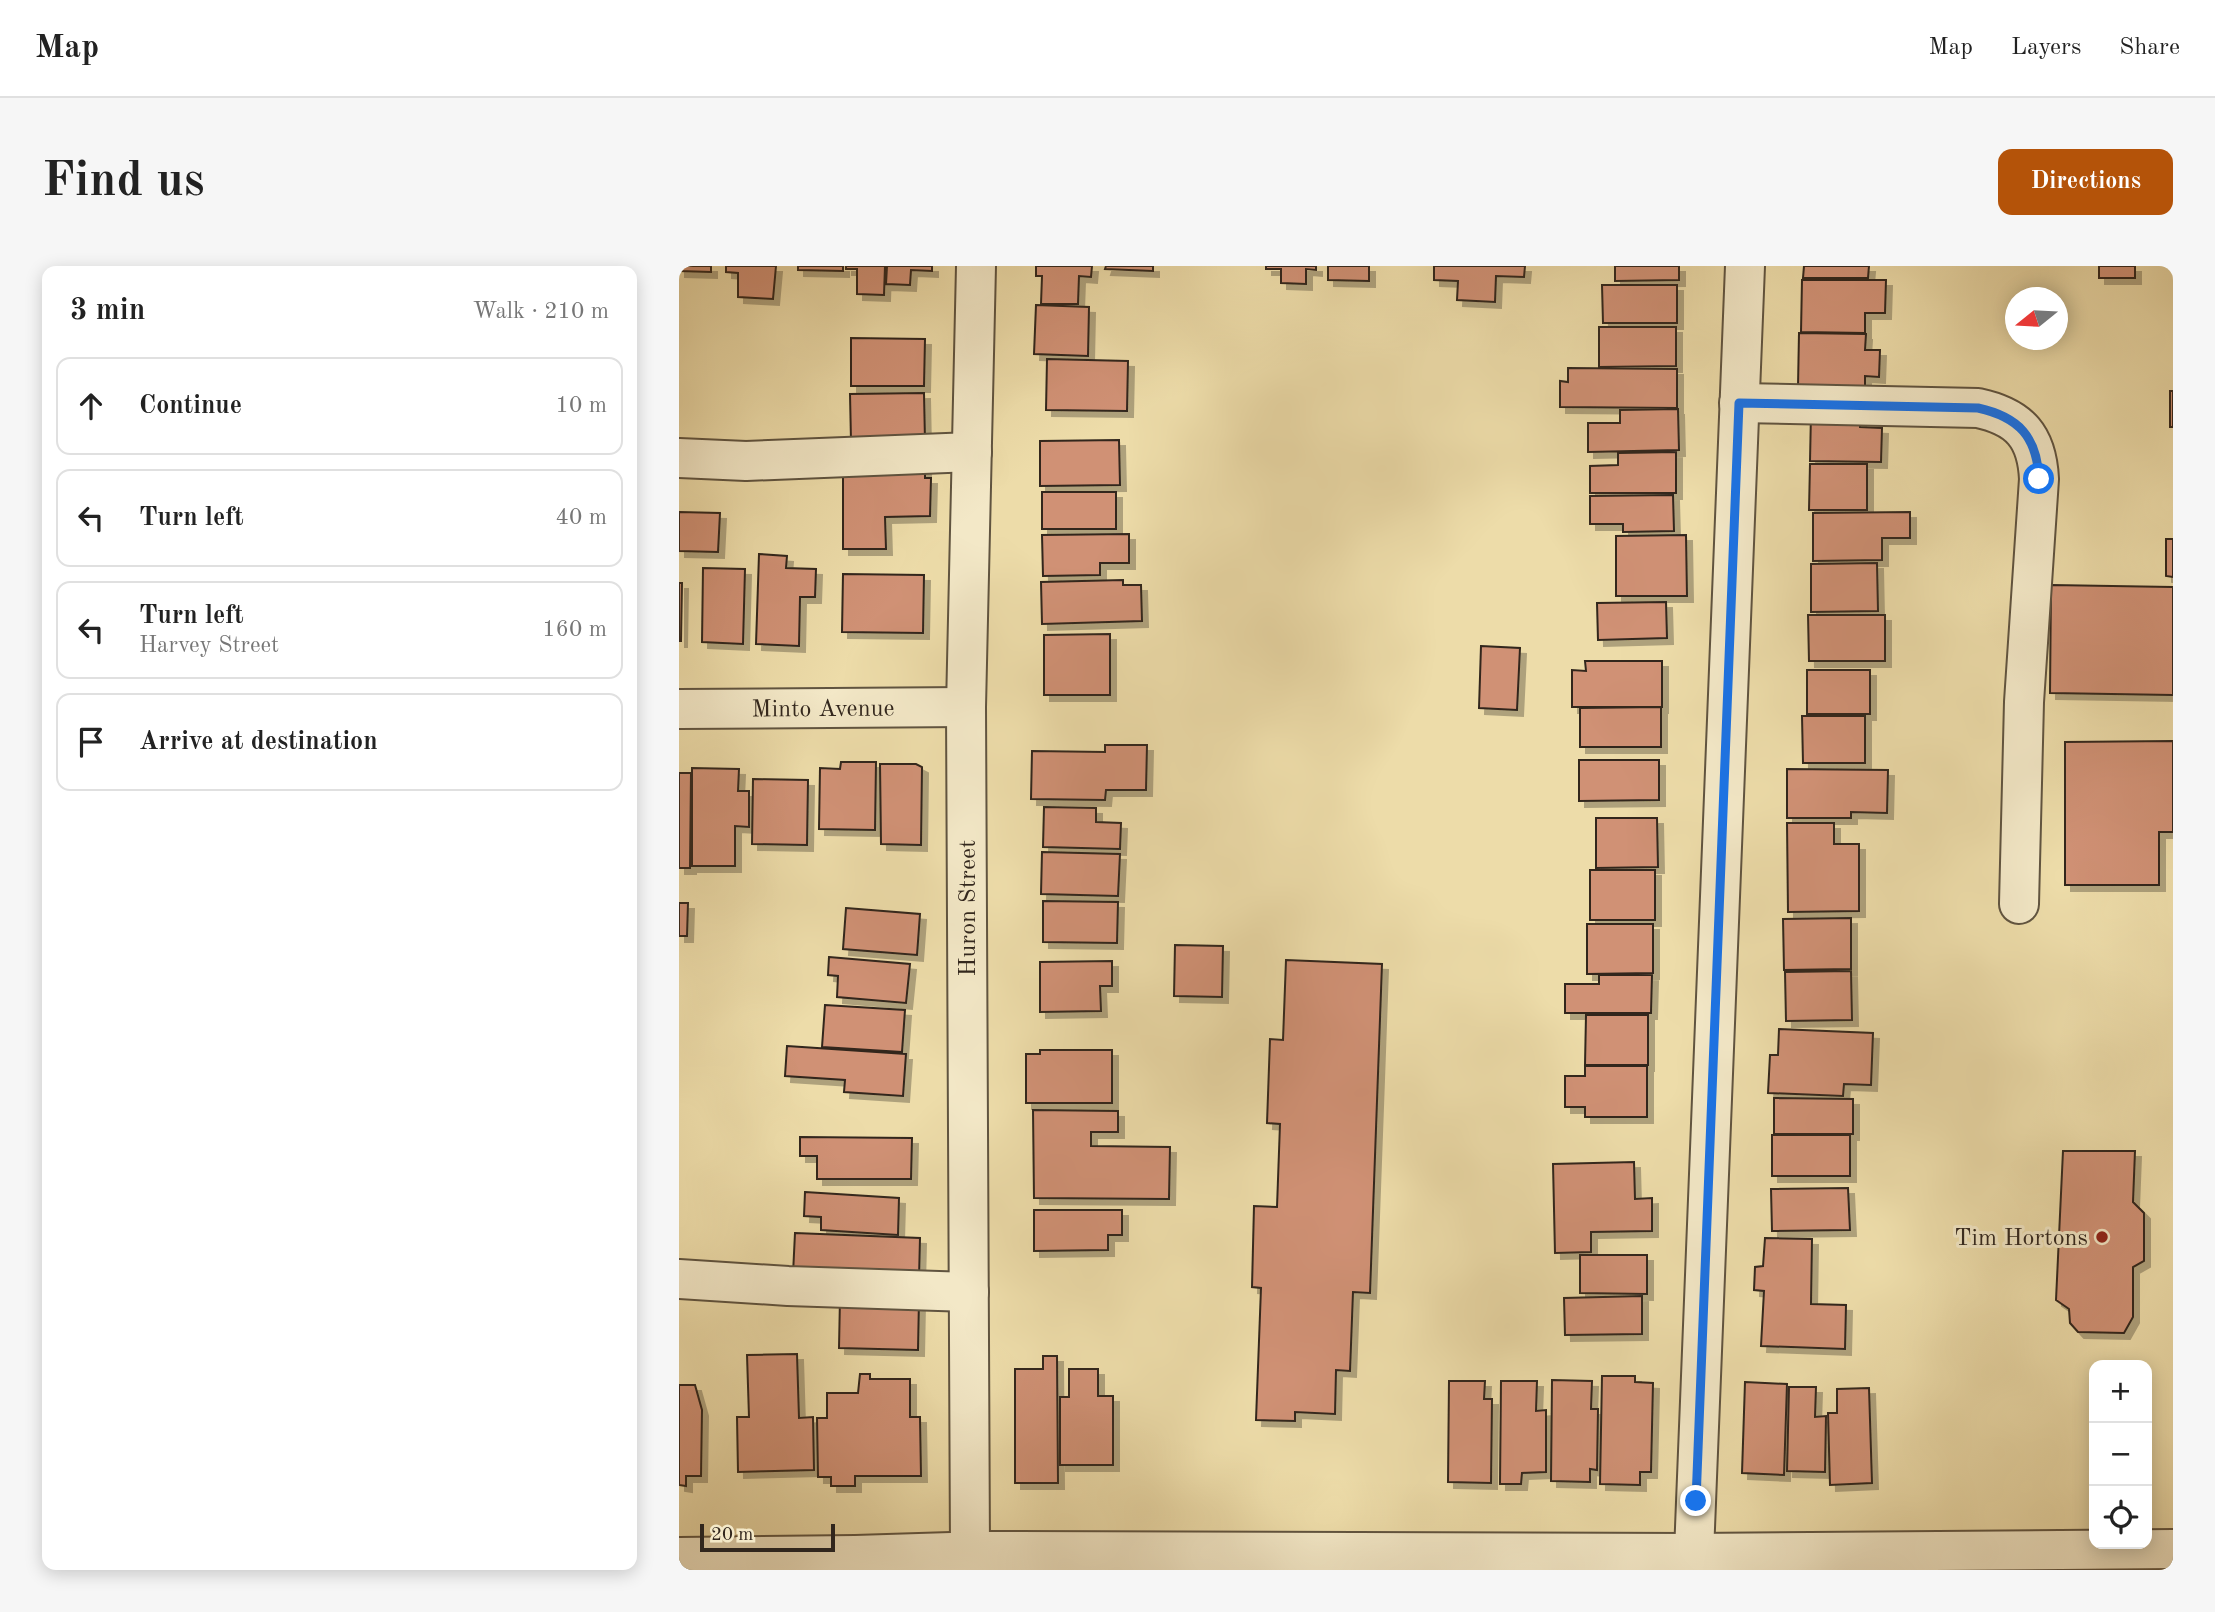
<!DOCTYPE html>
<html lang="en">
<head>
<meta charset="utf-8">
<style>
  :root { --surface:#fff; --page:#f6f6f6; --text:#222; --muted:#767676; --line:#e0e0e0; --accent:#b45309 }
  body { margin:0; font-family:"Old Standard TT",serif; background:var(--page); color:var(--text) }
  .controls { position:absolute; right:21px; bottom:21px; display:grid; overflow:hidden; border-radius:14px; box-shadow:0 4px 18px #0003 }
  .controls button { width:63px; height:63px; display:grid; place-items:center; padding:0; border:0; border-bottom:2px solid var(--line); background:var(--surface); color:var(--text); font:35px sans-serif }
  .compass { position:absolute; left:1326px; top:21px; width:63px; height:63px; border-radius:50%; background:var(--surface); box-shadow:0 4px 18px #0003; rotate:252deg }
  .scale { position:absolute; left:21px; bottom:18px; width:135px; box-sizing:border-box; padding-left:7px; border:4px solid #31261d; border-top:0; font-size:19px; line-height:24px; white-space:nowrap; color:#31261d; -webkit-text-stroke:5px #f3e8c7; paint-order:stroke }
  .stop { position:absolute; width:21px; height:21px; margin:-16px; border:5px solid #1a73e8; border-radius:50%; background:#fff }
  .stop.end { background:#1a73e8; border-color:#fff; box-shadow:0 2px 7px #0008 }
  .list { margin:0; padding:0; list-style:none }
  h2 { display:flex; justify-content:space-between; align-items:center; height:91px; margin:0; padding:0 28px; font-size:30px }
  h2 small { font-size:23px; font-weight:400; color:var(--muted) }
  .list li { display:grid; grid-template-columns:46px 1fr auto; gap:21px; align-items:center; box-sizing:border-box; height:98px; margin:0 14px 14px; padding:0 14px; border:2px solid var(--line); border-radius:14px }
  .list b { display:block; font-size:26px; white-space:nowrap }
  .list p { margin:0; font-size:23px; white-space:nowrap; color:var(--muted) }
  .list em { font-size:23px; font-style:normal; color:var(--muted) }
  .icon { flex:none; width:38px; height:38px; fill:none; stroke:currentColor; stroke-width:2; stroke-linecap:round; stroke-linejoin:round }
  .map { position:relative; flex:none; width:1494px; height:1304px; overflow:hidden; border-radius:14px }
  header { display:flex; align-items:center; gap:42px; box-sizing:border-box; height:98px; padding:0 35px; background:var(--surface); border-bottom:2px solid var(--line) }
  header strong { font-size:33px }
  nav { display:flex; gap:38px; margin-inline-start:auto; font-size:24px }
  .intro { display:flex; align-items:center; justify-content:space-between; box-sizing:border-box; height:168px; padding:0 42px }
  h1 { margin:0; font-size:49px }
  .button { padding:18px 32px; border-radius:14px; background:var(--accent); color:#fff; font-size:24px; font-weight:700 }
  main { display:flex; gap:42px; padding:0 42px }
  aside { flex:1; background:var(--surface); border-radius:14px; box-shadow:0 4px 18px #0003 }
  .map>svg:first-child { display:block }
  .building { fill:#d09174; stroke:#31261d; stroke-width:2; filter:url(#shadow) }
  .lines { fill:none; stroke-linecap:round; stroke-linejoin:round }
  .minor-casing { stroke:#605440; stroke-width:42 }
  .minor { stroke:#f3e8c7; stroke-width:38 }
  .route { stroke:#1a73e8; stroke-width:9 }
  .poi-dot { fill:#8f2418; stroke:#f3e8c7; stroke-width:2.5 }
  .labels { text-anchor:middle; stroke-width:6; stroke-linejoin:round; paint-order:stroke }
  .street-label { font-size:24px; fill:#31261d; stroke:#f3e8c7 }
  .poi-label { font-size:24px; fill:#31261d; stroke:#f3e8c7; text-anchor:end }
</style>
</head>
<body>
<header>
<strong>Map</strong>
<nav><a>Map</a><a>Layers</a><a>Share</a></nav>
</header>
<div class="intro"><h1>Find us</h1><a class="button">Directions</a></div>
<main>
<aside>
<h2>3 min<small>Walk · 210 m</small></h2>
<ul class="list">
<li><svg class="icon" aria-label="ahead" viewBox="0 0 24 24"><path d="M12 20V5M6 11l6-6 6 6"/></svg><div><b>Continue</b></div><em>10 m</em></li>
<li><svg class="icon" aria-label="left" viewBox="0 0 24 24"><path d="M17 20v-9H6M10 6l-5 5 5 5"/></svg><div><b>Turn left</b></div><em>40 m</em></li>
<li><svg class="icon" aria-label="left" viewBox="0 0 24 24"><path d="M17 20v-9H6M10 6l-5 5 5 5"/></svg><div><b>Turn left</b><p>Harvey Street</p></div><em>160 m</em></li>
<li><svg class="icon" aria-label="arrive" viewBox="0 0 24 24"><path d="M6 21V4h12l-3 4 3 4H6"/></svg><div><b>Arrive at destination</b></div></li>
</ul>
</aside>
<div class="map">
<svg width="1494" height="1304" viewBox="0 0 1494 1304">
  <defs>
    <filter id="shadow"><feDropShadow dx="6" dy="6" stdDeviation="0" flood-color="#0004"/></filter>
  </defs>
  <rect width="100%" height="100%" fill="#eddca9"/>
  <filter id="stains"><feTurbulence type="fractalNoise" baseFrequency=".00286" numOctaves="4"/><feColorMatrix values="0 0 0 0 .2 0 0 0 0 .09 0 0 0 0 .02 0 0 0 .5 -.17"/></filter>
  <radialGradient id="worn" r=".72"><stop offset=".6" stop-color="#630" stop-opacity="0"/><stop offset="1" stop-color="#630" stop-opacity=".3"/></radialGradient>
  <path class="building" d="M 0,0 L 32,0 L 32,6 L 0,5 Z
    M 47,0 L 97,0 L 94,33 L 59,31 L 59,7 L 47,6 Z
    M 119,0 L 164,0 L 164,5 L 119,4 Z
    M 167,0 L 206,0 L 205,29 L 178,28 L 178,3 L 167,3 Z
    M 208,0 L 253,0 L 253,5 L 232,4 L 231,19 L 207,18 Z
    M 357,0 L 413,0 L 412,11 L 400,10 L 399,38 L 362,38 L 363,10 L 357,10 Z
    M 427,0 L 474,0 L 474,5 L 426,3 Z
    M 587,0 L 637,0 L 637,4 L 627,3 L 627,18 L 602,17 L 602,3 L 587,3 Z
    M 649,0 L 690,0 L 690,15 L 649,14 Z
    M 755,0 L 846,0 L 845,11 L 817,10 L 816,36 L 778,34 L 779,15 L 755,14 Z
    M 936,0 L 1000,0 L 1000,14 L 936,15 Z
    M 1125,0 L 1190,0 L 1189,12 L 1124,12 Z
    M 1420,0 L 1456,0 L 1456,12 L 1420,12 Z
    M 1123,14 L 1207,14 L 1206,47 L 1186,47 L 1186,67 L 1122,66 Z
    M 923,19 L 998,19 L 998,57 L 924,57 Z
    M 357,39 L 410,41 L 409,90 L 355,88 Z
    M 920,61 L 997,61 L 997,100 L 920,101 Z
    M 1120,67 L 1187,68 L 1186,84 L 1201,84 L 1200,111 L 1186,110 L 1186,122 L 1119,121 Z
    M 172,72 L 246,73 L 245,120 L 172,120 Z
    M 368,93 L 449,95 L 448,145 L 367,144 Z
    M 889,102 L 998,103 L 998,142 L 881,141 L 881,115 L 889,116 Z
    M 1491,125 L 1494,125 L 1494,161 L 1491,161 Z
    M 245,127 L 246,175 L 172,175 L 171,128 Z
    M 999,143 L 1000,184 L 909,186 L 909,157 L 941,157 L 941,144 Z
    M 1132,147 L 1181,148 L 1181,161 L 1203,162 L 1202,196 L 1131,195 Z
    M 440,174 L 441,219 L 361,220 L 361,175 Z
    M 997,186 L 997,227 L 911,227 L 911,200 L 939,199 L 939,187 Z
    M 1131,198 L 1188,198 L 1188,244 L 1130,244 Z
    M 164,199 L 246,199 L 246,212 L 252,212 L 251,250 L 206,251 L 207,283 L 164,283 Z
    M 363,226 L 437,226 L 437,263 L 363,263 Z
    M 994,229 L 995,265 L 944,266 L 944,258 L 911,258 L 911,230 Z
    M 0,246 L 41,247 L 39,286 L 0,285 Z
    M 1231,246 L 1231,272 L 1203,272 L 1203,294 L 1134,295 L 1134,247 Z
    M 450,268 L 450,297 L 421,297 L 421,309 L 364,310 L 363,269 Z
    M 1007,269 L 1008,330 L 937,330 L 937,270 Z
    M 1487,273 L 1494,273 L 1494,311 L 1487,310 Z
    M 80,288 L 108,290 L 107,302 L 137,303 L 136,331 L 121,331 L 120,380 L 77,378 Z
    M 1198,297 L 1199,345 L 1132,346 L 1132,298 Z
    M 24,302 L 66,303 L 64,378 L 23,376 Z
    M 164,308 L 245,309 L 244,367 L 163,366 Z
    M 444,314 L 444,319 L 462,319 L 463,355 L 363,358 L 362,316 Z
    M 0,317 L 3,317 L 2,375 L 0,375 Z
    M 1372,319 L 1494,321 L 1494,429 L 1371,427 Z
    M 987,336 L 988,372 L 919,374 L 918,337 Z
    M 1129,349 L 1206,349 L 1206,395 L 1130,395 Z
    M 431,368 L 431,429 L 365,429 L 365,369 Z
    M 802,380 L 841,382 L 838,444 L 800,442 Z
    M 906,395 L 983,395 L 983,441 L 893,441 L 893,404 L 907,405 Z
    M 1128,404 L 1191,404 L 1191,448 L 1128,448 Z
    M 982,441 L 982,481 L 901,481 L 901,442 Z
    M 1123,450 L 1186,450 L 1186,497 L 1124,497 Z
    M 1494,475 L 1494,566 L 1480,566 L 1480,619 L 1386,619 L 1386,476 Z
    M 426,479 L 468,479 L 467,524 L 427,524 L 426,534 L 352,533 L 353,485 L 426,486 Z
    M 900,494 L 980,494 L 980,534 L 900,535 Z
    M 162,496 L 197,496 L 196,564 L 140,563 L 141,502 L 161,503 Z
    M 201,498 L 237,498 L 243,501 L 242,579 L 202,578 Z
    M 13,502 L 60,503 L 59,525 L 70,525 L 70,561 L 56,560 L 56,600 L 13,600 Z
    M 1108,503 L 1209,504 L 1208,547 L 1172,546 L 1172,552 L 1108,552 Z
    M 0,507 L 12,507 L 11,602 L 0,602 Z
    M 74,513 L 129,514 L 128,579 L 73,578 Z
    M 365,541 L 417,542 L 417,556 L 442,557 L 441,583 L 364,581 Z
    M 917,552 L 978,552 L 979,601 L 917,602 Z
    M 1108,557 L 1155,557 L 1155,578 L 1180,578 L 1180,645 L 1109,646 Z
    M 363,586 L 441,588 L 439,630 L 362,628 Z
    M 911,604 L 976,604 L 976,654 L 911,654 Z
    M 364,635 L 439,636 L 438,677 L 364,676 Z
    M 0,637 L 9,637 L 8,670 L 0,670 Z
    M 167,642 L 241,648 L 238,689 L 164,683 Z
    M 1172,652 L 1172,703 L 1105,704 L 1104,653 Z
    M 908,658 L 974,658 L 974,707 L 908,708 Z
    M 496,679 L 544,680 L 543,731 L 495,730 Z
    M 150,691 L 231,698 L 227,737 L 158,731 L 159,710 L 149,709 Z
    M 607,694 L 703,698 L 691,1027 L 674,1026 L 671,1105 L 657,1104 L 656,1148 L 616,1146 L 616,1155 L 577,1154 L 582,1022 L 573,1021 L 575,940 L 598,941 L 601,858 L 588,857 L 591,773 L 604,774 Z
    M 433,695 L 433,720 L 421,720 L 422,745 L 361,746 L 361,696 Z
    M 1172,705 L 1173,754 L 1107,755 L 1106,706 Z
    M 920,709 L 973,709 L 972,747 L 886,747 L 886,718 L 920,718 Z
    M 146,739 L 226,744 L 223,786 L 143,781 Z
    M 907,749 L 969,749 L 969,799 L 906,799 Z
    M 1100,763 L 1194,767 L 1192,819 L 1165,818 L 1164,830 L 1089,827 L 1091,789 L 1099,789 Z
    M 108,780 L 227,788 L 224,830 L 165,826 L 166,814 L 106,810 Z
    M 361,784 L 433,784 L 433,837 L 347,837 L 347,788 L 361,788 Z
    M 906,800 L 968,800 L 968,851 L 906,851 L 906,841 L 886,841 L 886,810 L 906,810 Z
    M 1095,832 L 1174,833 L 1174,868 L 1095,868 Z
    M 354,844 L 439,845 L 439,866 L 412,866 L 412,880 L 491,881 L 490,933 L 355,932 Z
    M 1093,869 L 1171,869 L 1171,910 L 1093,910 Z
    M 121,871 L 233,872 L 232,913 L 138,913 L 138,890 L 121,890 Z
    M 1384,885 L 1456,885 L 1454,936 L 1465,947 L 1465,995 L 1454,1001 L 1454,1051 L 1445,1067 L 1399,1066 L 1391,1057 L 1390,1043 L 1377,1034 Z
    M 955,896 L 956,933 L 973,932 L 973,965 L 912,966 L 912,986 L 876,987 L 874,898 Z
    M 1169,922 L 1171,964 L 1093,965 L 1092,923 Z
    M 126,926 L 220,932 L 219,969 L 142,964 L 142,951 L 125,950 Z
    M 355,944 L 443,944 L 443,969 L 429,969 L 429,984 L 355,985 Z
    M 116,967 L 241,972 L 240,1013 L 114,1008 Z
    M 1086,972 L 1133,973 L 1132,1038 L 1167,1039 L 1166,1083 L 1082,1080 L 1085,1025 L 1075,1024 L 1076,1001 L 1084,1000 Z
    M 901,989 L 968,989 L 968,1028 L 901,1027 Z
    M 963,1030 L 963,1068 L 886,1069 L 885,1032 Z
    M 161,1032 L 240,1033 L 239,1084 L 160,1082 Z
    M 118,1088 L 120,1152 L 134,1151 L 135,1204 L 59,1206 L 58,1151 L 70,1151 L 68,1089 Z
    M 364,1090 L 378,1090 L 379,1217 L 336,1217 L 336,1103 L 364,1103 Z
    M 390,1103 L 419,1103 L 419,1130 L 434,1130 L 434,1199 L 381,1199 L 381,1131 L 390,1131 Z
    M 181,1108 L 191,1108 L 191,1113 L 231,1113 L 231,1151 L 241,1151 L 242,1210 L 176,1210 L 176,1220 L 152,1220 L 152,1211 L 139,1211 L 138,1152 L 148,1152 L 148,1127 L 179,1127 Z
    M 923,1110 L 956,1110 L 956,1116 L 974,1117 L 972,1206 L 961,1206 L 961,1219 L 921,1218 Z
    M 873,1114 L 913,1115 L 912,1143 L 919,1143 L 918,1204 L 911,1203 L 911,1216 L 872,1215 Z
    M 770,1115 L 806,1115 L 805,1133 L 813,1133 L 812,1217 L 769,1216 Z
    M 822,1115 L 858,1115 L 857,1145 L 867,1144 L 867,1206 L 843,1207 L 842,1218 L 821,1218 Z
    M 1066,1116 L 1108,1118 L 1105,1209 L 1063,1207 Z
    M 0,1119 L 16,1119 L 23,1144 L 22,1210 L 7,1210 L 7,1220 L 0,1219 Z
    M 1110,1121 L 1137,1121 L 1136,1151 L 1147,1150 L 1146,1206 L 1108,1205 Z
    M 1190,1122 L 1193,1217 L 1151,1219 L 1149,1147 L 1158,1147 L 1158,1123 Z"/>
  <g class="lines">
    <defs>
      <g id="minor">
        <path d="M 1060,137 L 1299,142 C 1341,151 1358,171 1360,213 L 1345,436 L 1340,638"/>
        <path d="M 0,192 L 67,195 L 293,186"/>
        <path id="s1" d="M 0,443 L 287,441"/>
        <path d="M 0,1013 L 109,1020 L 290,1026"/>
        <path d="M 291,1285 L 287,441 L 297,0"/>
        <path d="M 1015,1287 L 1066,0"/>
        <path d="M 0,1291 L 176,1289 L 304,1285 L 1015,1287 L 1494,1283"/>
      </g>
    </defs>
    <use href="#minor" class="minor-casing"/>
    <use href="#minor" class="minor"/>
  </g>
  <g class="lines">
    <path class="route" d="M 1017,1235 L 1060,137 L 1299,142 C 1340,151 1358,171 1360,213"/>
  </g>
  <circle class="poi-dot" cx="1423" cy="971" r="7"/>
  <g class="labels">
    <g class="street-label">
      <text dy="8" stroke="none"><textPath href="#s1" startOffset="144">Minto Avenue</textPath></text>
      <text transform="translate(288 642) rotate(-90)" y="8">Huron Street</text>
    </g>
    <g class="poi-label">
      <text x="1409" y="979">Tim Hortons</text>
    </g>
  </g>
  <rect width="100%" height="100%" filter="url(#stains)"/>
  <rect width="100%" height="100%" fill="url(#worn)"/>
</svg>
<div class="controls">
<button>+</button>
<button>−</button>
<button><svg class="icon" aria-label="locate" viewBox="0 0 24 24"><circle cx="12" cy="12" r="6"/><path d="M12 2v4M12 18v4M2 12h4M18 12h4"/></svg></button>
</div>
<svg class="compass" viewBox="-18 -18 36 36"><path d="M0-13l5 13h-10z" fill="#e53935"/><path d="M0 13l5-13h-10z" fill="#767676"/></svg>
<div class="scale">20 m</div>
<div class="stop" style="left:1360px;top:213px"></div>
<div class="stop end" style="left:1017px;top:1235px"></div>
</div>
</main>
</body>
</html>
